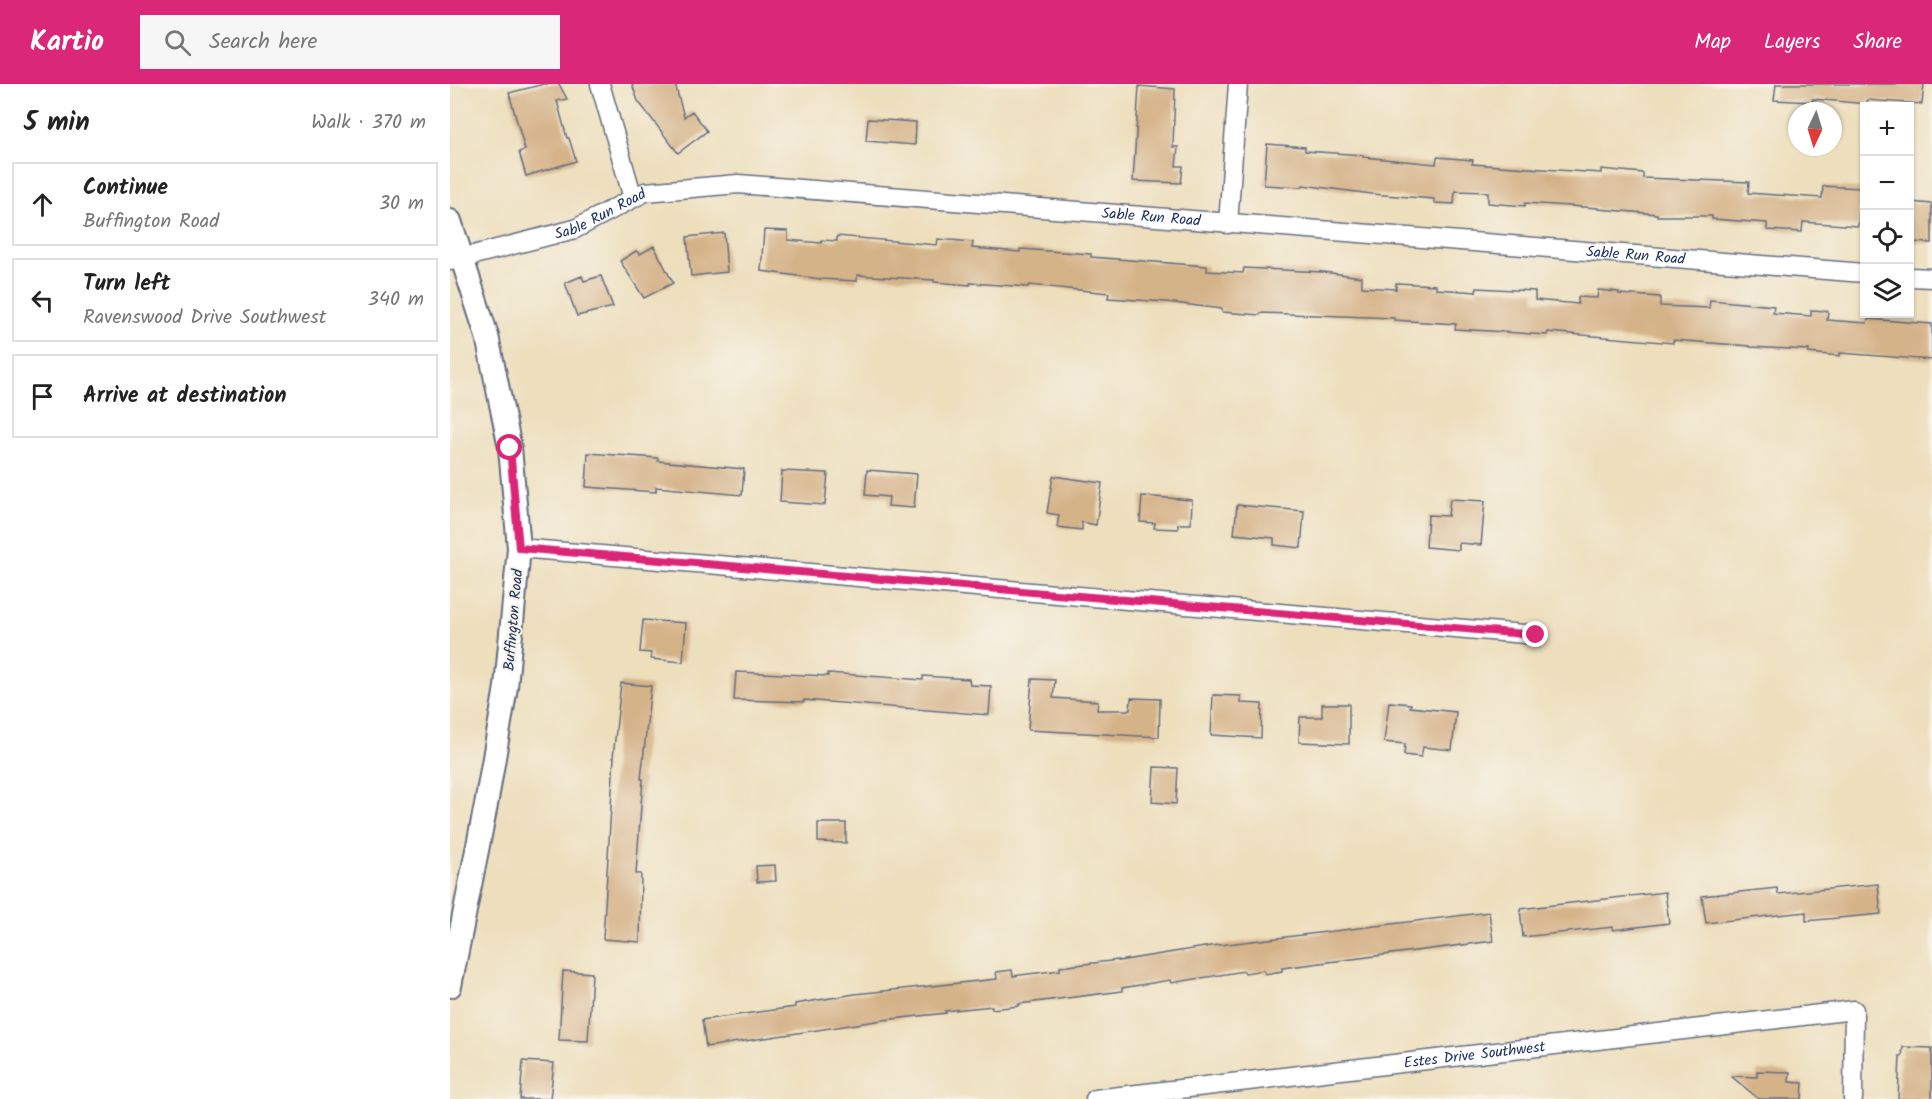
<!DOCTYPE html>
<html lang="en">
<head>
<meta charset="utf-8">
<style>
  :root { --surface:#fff; --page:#f6f6f6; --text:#222; --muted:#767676; --line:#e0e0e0; --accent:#db2777 }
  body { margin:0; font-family:Kalam,sans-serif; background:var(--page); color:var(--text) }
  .controls { position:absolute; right:18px; top:18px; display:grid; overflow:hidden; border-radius:0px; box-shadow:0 2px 4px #0004 }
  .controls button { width:54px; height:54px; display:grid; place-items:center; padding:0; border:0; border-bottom:2px solid var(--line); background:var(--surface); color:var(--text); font:30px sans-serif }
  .compass { position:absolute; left:1338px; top:18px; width:54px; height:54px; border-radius:50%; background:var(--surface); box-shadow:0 2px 4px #0004; rotate:184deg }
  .stop { position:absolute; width:18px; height:18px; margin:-14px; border:4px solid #db2777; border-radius:50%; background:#fff }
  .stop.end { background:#db2777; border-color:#fff; box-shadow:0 2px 6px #0008 }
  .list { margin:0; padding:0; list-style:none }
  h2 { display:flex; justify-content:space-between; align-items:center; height:78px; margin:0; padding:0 24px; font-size:26px }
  h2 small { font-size:20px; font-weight:400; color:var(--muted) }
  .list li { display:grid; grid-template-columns:39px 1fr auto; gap:18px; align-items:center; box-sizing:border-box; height:84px; margin:0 12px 12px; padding:0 12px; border:2px solid var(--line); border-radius:0px }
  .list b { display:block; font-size:22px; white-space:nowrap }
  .list p { margin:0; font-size:20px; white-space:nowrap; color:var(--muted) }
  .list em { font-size:20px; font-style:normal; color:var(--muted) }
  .icon { flex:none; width:33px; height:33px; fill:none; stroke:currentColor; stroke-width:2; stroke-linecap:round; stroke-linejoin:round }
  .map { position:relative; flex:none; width:1482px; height:1015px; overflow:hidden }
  header { display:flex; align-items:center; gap:36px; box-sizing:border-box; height:84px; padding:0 30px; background:var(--accent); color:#fff }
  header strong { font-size:28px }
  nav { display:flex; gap:33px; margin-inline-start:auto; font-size:21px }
  .search { width:420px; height:54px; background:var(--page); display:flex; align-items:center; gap:15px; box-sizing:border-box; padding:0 21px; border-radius:0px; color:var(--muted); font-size:22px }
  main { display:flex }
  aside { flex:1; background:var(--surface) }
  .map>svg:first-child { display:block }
  .building { fill:#d5b389 }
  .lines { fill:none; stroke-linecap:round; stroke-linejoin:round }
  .minor-casing { stroke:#646c7f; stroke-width:21 }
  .tertiary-casing { stroke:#646c7f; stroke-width:26 }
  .minor { stroke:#fff; stroke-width:18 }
  .tertiary { stroke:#fff; stroke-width:22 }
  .route { stroke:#db2777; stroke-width:8 }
  .labels { text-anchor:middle; stroke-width:4.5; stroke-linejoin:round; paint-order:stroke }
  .street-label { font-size:15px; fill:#1b2f5e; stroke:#f7f3e8 }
</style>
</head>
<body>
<header>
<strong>Kartio</strong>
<div class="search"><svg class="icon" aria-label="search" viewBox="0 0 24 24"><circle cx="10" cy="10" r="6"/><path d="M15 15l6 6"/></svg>Search here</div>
<nav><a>Map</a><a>Layers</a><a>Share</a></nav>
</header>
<main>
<aside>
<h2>5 min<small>Walk · 370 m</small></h2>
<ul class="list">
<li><svg class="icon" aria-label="ahead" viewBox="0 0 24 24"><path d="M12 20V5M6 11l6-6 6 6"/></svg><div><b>Continue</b><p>Buffington Road</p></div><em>30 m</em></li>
<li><svg class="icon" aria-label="left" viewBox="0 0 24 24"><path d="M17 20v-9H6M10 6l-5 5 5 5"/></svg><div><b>Turn left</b><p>Ravenswood Drive Southwest</p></div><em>340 m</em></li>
<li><svg class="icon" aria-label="arrive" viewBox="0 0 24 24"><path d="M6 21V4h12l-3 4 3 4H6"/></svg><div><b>Arrive at destination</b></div></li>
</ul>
</aside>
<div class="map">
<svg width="1482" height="1015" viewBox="0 0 1482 1015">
  <rect width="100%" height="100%" fill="#f7f3e8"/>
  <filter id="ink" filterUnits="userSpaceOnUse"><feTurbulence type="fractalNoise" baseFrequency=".0167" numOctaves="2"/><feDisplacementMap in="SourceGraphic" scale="12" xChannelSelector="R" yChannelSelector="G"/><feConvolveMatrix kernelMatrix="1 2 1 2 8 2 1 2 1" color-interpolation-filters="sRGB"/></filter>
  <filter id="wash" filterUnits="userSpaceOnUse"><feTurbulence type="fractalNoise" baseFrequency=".008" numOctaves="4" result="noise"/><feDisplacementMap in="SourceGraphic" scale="24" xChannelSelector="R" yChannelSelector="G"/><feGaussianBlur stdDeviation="1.35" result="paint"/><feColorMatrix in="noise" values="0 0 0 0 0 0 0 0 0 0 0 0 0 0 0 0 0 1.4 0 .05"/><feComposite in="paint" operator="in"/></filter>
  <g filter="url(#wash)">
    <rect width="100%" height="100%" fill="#eddebc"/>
    <g id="blocks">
      <path class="building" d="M 94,0 L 109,0 L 117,15 L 107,17 L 117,54 L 119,54 L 126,77 L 76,92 L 69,68 L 75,66 L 59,9 Z
        M 182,0 L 225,0 L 234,33 L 242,27 L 257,47 L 228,69 L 188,17 Z
        M 1326,0 L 1474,0 L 1472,20 L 1417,16 L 1417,20 L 1363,15 L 1362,18 L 1324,16 Z
        M 689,2 L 725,5 L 723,63 L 728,63 L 726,82 L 733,82 L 731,99 L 683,97 Z
        M 418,35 L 466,38 L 465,61 L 416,57 Z
        M 817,60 L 855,63 L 855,67 L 913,71 L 913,73 L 986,80 L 987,73 L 1023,76 L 1022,80 L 1078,84 L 1151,89 L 1151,85 L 1193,89 L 1193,94 L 1299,98 L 1298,109 L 1372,114 L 1373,102 L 1411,104 L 1408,142 L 1353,138 L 1352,148 L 1317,146 L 1317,139 L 1262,135 L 1262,132 L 1207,132 L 1207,130 L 1148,125 L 1148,124 L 1075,119 L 1075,122 L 1038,119 L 1038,108 L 1005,107 L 1004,120 L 984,119 L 984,115 L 922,110 L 853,101 L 852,103 L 814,101 Z
        M 1460,118 L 1482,120 L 1482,159 L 1460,158 Z
        M 314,146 L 338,147 L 338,156 L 371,159 L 371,156 L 387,157 L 387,152 L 487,161 L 488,155 L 523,158 L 522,164 L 570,168 L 570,165 L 641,170 L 641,173 L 757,182 L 757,187 L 793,189 L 794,184 L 873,188 L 912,193 L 912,203 L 946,205 L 946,199 L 986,201 L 986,205 L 1026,208 L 1027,204 L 1085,207 L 1085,216 L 1128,220 L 1128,213 L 1147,214 L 1148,206 L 1169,208 L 1169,210 L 1210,213 L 1210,222 L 1259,224 L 1260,216 L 1324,222 L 1323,229 L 1361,232 L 1361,226 L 1378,227 L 1377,236 L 1417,239 L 1418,235 L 1482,240 L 1482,276 L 1390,269 L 1390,272 L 1358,269 L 1359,266 L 1300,263 L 1300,262 L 1223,256 L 1223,259 L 1098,248 L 1097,251 L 1040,247 L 1005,245 L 1006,240 L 944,236 L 944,234 L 810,229 L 810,231 L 772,228 L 772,225 L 716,218 L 658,214 L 659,209 L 579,201 L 578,203 L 520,199 L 520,201 L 484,198 L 484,196 L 407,191 L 407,197 L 371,195 L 311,187 Z
        M 274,149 L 277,188 L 241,192 L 237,153 Z
        M 204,162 L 223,199 L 194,214 L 170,177 L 186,167 L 190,170 Z
        M 132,192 L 134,197 L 151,192 L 163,223 L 127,232 L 115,199 Z
        M 138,369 L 208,374 L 208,377 L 294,385 L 292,411 L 206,403 L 206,408 L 136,403 Z
        M 417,386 L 467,390 L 464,424 L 438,422 L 439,413 L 415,411 Z
        M 332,387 L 378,389 L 375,421 L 330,418 Z
        M 603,392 L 652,399 L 646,441 L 632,438 L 632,446 L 607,443 L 609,431 L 597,429 Z
        M 692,412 L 742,416 L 741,440 L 728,440 L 728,445 L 704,444 L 705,439 L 690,438 Z
        M 1000,415 L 1035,417 L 1031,461 L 1009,459 L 1009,466 L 976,463 L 978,431 L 998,432 Z
        M 787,421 L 854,427 L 851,464 L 824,461 L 824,454 L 784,450 Z
        M 193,536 L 236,539 L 233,578 L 201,575 L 201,569 L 190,568 Z
        M 286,588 L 378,592 L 378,589 L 473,596 L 473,592 L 519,595 L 520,601 L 541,602 L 539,631 L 354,616 L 354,618 L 284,616 Z
        M 582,595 L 605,596 L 603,614 L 648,617 L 647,626 L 680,626 L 681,614 L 710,615 L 709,653 L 578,646 Z
        M 171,599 L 201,602 L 191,695 L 193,695 L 186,790 L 191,790 L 190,858 L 153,855 L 164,674 L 163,674 Z
        M 763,611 L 791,612 L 791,619 L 812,620 L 811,654 L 761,651 Z
        M 939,618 L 961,620 L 960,623 L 1006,628 L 1002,666 L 973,663 L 971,673 L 954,671 L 955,660 L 934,658 Z
        M 872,620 L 899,620 L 899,660 L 849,658 L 850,633 L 872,633 Z
        M 704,683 L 728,684 L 726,720 L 702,718 Z
        M 368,739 L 396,739 L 396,759 L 368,758 Z
        M 325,781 L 326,797 L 307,798 L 306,782 Z
        M 1428,800 L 1431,830 L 1356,837 L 1356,828 L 1256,839 L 1252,812 L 1327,804 L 1328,810 Z
        M 1215,808 L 1219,839 L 1163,846 L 1163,843 L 1073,853 L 1070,825 Z
        M 1039,828 L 1043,857 L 832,884 L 832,887 L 815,890 L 814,886 L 795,889 L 794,887 L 721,899 L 720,896 L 672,904 L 672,907 L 569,920 L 569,922 L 542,925 L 542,922 L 495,927 L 496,929 L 433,936 L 256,963 L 252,936 L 345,923 L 345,920 L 405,910 L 547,895 L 546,888 L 562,886 L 563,892 L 610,886 L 610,883 L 668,876 L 668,877 L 761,862 Z
        M 113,887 L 142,889 L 138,957 L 109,956 Z
        M 1453,963 L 1482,964 L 1482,1015 L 1448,1015 L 1450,972 L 1452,972 Z
        M 73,977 L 104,979 L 100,1015 L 70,1015 Z
        M 1307,987 L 1340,988 L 1339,998 L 1353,999 L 1352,1015 L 1309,1015 L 1281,992 L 1307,993 Z"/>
    </g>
  </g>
  <g filter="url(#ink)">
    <use href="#blocks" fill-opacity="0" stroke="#646c7f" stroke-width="1.5"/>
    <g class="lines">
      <defs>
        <g id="minor">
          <path d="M 150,0 L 183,114"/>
          <path d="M 778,140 L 788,0"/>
          <path id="s1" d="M 0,177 L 125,145 L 195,108 L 288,100 L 1414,189"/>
          <path d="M 1460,193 L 1482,194"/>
          <path d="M 69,464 L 1086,551"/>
          <path id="s2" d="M 645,1015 L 1404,926 L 1403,1015"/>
        </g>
        <path id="tertiary" d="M 0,137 L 37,252 L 60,364 L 69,464 L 56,603 L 36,721 L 0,902"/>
      </defs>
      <use href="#minor" class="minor-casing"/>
      <use href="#tertiary" class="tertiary-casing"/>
      <use href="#minor" class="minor"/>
      <use href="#tertiary" class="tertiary"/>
    </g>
  </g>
  <g class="lines" filter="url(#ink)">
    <path class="route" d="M 60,364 L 69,464 L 1086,551"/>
  </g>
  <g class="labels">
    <g class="street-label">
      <text dy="5" stroke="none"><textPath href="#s1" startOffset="158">Sable Run Road</textPath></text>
      <text dy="5" stroke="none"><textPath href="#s1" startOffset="716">Sable Run Road</textPath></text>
      <text dy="5" stroke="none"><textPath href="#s1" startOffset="1202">Sable Run Road</textPath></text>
      <text transform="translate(63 536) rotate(-85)" y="5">Buffington Road</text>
      <text dy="5" stroke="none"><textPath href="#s2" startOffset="382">Estes Drive Southwest</textPath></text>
    </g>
  </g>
</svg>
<div class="controls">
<button>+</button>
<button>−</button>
<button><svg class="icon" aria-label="locate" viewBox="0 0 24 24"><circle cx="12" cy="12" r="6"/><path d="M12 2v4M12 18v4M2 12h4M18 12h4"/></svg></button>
<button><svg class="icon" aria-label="layers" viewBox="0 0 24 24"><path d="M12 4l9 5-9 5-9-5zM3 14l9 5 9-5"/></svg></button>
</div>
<svg class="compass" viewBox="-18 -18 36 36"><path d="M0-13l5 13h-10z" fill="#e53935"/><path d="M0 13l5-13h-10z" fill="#767676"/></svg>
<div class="stop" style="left:60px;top:364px"></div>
<div class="stop end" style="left:1086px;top:551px"></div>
</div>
</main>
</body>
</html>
